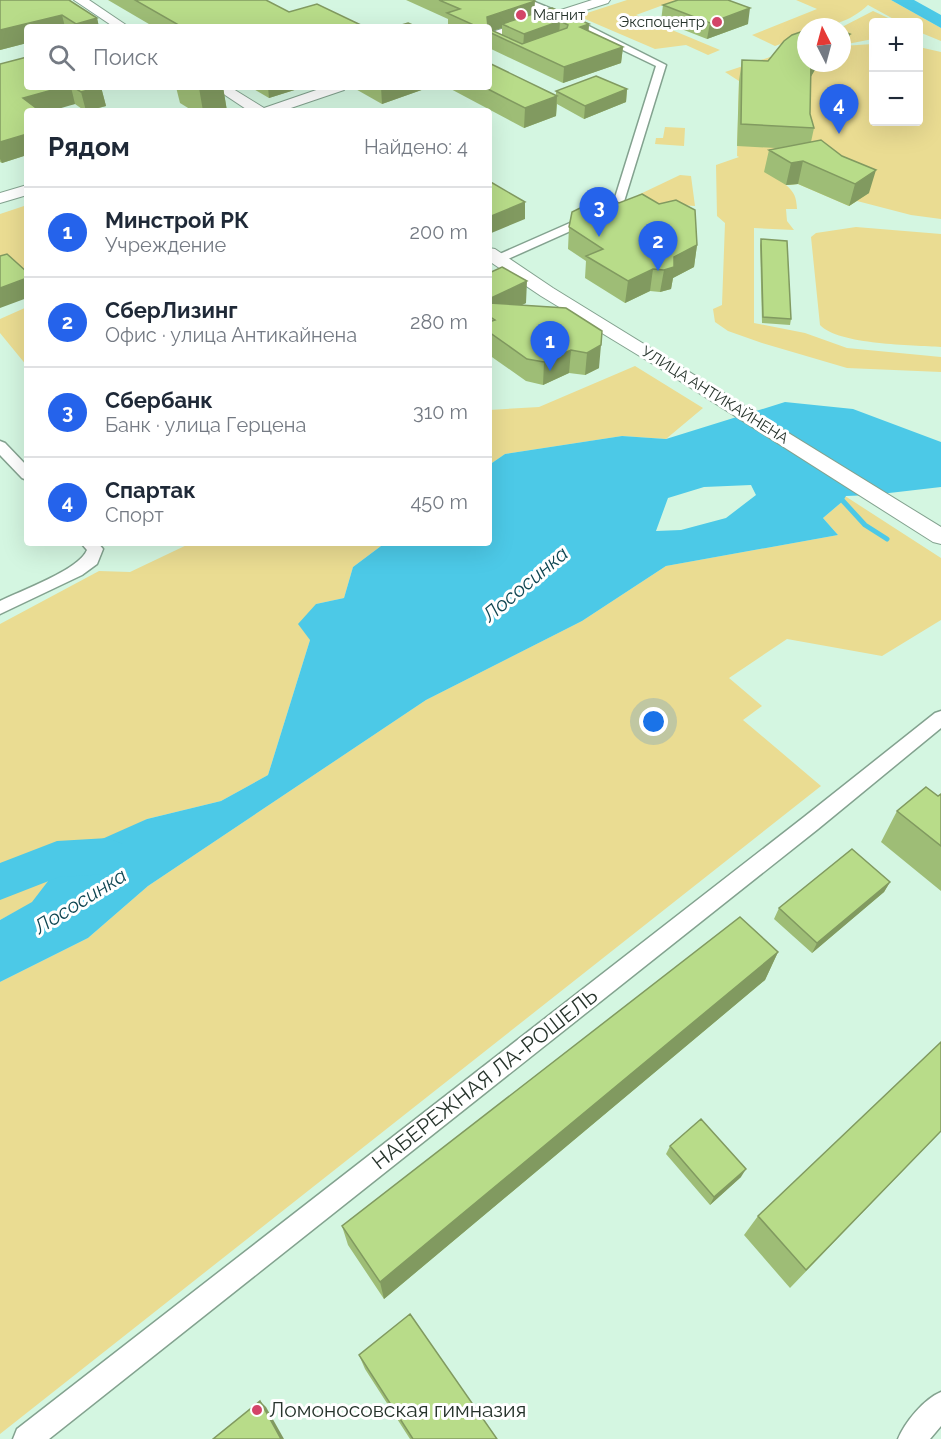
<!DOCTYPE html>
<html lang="ru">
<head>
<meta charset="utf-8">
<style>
  :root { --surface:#fff; --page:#f2f2f3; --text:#1f2937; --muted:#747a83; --line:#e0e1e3; --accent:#2563eb }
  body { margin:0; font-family:Raleway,sans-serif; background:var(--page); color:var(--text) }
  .controls { position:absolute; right:18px; top:18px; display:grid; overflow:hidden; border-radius:6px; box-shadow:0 6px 24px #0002 }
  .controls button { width:54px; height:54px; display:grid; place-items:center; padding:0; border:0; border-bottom:2px solid var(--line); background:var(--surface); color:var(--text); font:30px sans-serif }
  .compass { position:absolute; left:797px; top:18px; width:54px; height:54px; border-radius:50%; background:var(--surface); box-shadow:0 6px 24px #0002; rotate:354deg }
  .you { position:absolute; left:654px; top:722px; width:21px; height:21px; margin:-15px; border:4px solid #fff; border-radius:50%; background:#1a73e8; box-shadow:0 0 0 9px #1a73e833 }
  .badge { display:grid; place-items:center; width:39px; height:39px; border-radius:50%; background:var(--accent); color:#fff; font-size:20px; font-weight:700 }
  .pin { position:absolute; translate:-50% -50px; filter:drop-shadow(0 2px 3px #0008) }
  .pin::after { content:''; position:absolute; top:32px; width:21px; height:18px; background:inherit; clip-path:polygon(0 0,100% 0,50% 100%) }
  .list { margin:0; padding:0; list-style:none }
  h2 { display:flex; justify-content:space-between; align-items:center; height:78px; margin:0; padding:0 24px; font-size:26px }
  h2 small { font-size:20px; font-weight:400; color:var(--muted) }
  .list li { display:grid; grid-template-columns:39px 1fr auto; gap:18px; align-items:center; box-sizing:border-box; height:90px; padding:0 24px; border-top:2px solid var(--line) }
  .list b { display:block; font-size:22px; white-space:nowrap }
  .list p { margin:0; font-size:20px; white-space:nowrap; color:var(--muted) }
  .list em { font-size:20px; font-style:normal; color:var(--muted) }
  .icon { flex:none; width:33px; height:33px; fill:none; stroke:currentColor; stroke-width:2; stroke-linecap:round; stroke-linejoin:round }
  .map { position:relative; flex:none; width:941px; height:1439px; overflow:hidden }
  .search { position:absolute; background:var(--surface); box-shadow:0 6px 24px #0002; left:24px; top:24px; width:468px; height:66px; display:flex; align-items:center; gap:15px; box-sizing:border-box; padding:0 21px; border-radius:6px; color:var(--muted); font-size:22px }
  .panel { position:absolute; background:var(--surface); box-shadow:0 6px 24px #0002; left:24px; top:108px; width:468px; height:438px; border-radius:6px }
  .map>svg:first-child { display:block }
  .green { fill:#eadc92 }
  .water { fill:#4cc9e7; fill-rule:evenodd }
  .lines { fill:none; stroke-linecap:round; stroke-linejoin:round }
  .stream { stroke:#4cc9e7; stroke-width:5 }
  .river { fill:#4cc9e7; fill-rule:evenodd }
  .minor-casing { stroke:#83a28f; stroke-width:3 }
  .secondary-casing { stroke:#83a28f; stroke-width:2 }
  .minor { fill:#fff; fill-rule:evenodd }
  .secondary { fill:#fff; fill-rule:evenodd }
  .wall { fill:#9ebd76; fill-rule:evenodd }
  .shaded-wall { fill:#819a60 }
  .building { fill:#b8dc89; stroke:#819a60; stroke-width:1.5 }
  .poi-dot { fill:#d34468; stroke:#fff; stroke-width:2 }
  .labels { text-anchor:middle; stroke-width:6; stroke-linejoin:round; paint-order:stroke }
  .far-poi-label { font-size:15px; fill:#26332b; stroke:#fff; text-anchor:start }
  .far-street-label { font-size:15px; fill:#26332b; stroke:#fff }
  .water-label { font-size:20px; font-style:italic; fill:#104753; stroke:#fff }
  .near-street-label { font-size:21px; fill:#26332b; stroke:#fff }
  .near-poi-label { font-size:21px; fill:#26332b; stroke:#fff; text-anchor:start }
</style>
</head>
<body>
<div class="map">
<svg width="941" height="1439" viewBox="0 0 941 1439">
  <rect width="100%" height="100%" fill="#d4f6e1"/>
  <path class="green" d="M 627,0 L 677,0 L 636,15 L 720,50 L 708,55 L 686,45 L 655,49 L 585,19 L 584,14 Z
    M 796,0 L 891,0 L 941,28 L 941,41 L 919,32 L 918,22 L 899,22 L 868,5 C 850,22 830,27 806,27 L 806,35 L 775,46 L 752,35 L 817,9 Z
    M 873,11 L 897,22 L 874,22 L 873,39 L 842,45 L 842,27 Z
    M 873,44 L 874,122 L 918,122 L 919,47 L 941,52 L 941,219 L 911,215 L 857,201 L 849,206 L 798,184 L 786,185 C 795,193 796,197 797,209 L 786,209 L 787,221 L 794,230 L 754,228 L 754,323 L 805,333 L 847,348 L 941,357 L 941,372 L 847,368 L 762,343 L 728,331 L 715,322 L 713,309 L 722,305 L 725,223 L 717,216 L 716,165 L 739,157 L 737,156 L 739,81 L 725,72 L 779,54 L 806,63 L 842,63 L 842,46 Z
    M 665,127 L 685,128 L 684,146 L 655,144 L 656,138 L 663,138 Z
    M 680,175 L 691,176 L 695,206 L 635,202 L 638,195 Z
    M 27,205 L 27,277 L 0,264 L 0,214 Z
    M 856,227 L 941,234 L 941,347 C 914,345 838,345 820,325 L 811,237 L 816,233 Z
    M 27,307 L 27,366 L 0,333 L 0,319 Z
    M 635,366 L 703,408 L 666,439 L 622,436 L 505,454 L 489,465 L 489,410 L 539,407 Z
    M 845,496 L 941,558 L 941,620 L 882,656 L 787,639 L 729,678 L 762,706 L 743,720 L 821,786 L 0,1434 L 0,982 L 88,938 L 148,886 L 426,700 L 582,621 L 666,566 L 838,535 L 823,518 L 843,501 Z
    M 191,543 L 385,543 L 353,567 L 344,598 L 316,604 L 310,640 L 268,775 L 221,801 L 147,819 L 58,868 L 32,903 L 0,920 L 0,624 L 99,571 L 130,572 Z"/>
  <path class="water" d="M 891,0 L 914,0 L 941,15 L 941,28 Z
    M 785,402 L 853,409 L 941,442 L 941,487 L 872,495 L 846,496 L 843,501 L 823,518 L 838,535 L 666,566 L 582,621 L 426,700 L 148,886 L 88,938 L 0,982 L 0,920 L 32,902 L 58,868 L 57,859 L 147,819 L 221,801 L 268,775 L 310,640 L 298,624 L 316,604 L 344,598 L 353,567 L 385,543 L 489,543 L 489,465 L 505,454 L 622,436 L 666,439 ZM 751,485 L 756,495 L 726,518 L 681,530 L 656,531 L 668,498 L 704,487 Z"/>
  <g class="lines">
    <path class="stream" d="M 843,501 L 865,525 L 887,539"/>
    <path class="river" d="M 108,838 L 123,844 L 129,856 L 123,868 L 108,874 L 59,877 L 0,900 L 0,863 L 57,841 Z"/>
    <defs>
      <path id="minor" d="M 519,0 L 530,0 L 571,17 L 666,65 L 622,208 L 499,263 L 493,259 L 495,256 L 613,204 L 656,66 Z
        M 0,441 L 5,443 L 27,466 L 27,480 L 22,478 L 0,455 Z
        M 81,543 L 98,543 L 103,549 L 97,564 L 82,575 L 0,614 L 0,601 C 20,591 79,570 87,550 Z
        M 941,711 L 941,728 L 818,829 L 49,1439 L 13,1439 L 17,1429 L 804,817 L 935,713 Z
        M 941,1392 L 941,1426 L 930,1439 L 898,1439 C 905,1422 924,1399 941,1392 Z"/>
      <path id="secondary" d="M 74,0 L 89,0 L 129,27 L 114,27 Z
        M 592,0 L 610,0 L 608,3 L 489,41 L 489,33 Z
        M 213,87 L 230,87 L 264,108 L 325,87 L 346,87 L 344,90 L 282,111 L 249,111 Z
        M 27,185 L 27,195 L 0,203 L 0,193 Z
        M 489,248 L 495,249 L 553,288 L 941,527 L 941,544 L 933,542 L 661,369 L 541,296 L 489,261 Z"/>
    </defs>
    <use href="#minor" class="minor-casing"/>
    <use href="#secondary" class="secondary-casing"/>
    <use href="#minor" class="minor"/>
    <use href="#secondary" class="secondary"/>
  </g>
  <path class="wall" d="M 0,0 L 97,18 L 99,27 L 27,27 L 27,43 L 0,50 Z
    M 108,0 L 266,0 L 289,12 L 365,27 L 154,27 Z
    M 406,0 L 533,0 L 534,13 L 589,24 L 588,31 L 623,47 L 621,63 L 563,83 L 489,48 L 489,27 L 448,27 L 448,19 ZM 502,28 L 502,35 L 492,31 Z
    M 663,5 L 748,24 L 707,39 L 661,21 Z
    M 742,60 L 806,63 L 827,63 L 816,68 L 810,78 L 810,114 L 814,128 L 811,142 L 869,193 L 849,206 L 798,184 L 786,185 L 764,172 L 769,150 L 776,148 L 737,146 L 739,81 Z
    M 0,64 L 27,87 L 101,87 L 106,106 L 88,111 L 85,111 L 75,104 L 27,111 L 27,155 L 2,163 L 0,162 Z
    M 176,87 L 223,87 L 227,111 L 193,111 L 180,103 Z
    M 250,87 L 304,87 L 269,98 Z
    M 352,87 L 430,87 L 382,104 Z
    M 447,87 L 489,87 L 556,96 L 556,91 L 627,89 L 626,102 L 584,119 L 557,104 L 556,116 L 524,128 Z
    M 591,208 L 697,245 L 694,267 L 673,278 L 671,289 L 660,292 L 650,291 L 625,303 L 585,278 L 586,261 L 568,249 L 569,227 Z
    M 761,239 L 791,319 L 790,325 L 762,323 L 760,245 Z
    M 489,273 L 526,303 L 521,305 L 566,308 L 599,368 L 585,375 L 569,373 L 543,385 L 526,381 L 489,355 Z
    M 941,794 L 941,891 L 881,842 L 897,811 L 938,796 Z
    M 890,882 L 884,892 L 812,953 L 774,919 L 779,908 Z
    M 778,952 L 765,980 L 384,1299 L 348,1245 L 342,1226 Z
    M 941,1131 L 790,1288 L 744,1235 L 758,1216 Z
    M 670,1146 L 741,1177 L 710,1205 L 666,1154 Z
    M 359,1355 L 497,1439 L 410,1439 L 365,1369 Z"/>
  <path class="shaded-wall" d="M 535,1 L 534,16 L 502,24 L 502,28 L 489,32 L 489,27 L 487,27 L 487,17 Z
    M 750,8 L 748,24 L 707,39 L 710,23 Z
    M 62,15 L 65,27 L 27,27 L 27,43 L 0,50 L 0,30 Z
    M 97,18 L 99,27 L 77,27 L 76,24 Z
    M 560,21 L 559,37 L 523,48 L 524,34 Z
    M 589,24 L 588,40 L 580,27 Z
    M 850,34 L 845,55 L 842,56 L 842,38 Z
    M 623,47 L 621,63 L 563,83 L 564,67 Z
    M 811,63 L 827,63 L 816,68 L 806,85 Z
    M 63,87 L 71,87 L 75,104 L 51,111 L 27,111 L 23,98 Z
    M 99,87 L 101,87 L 106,106 L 86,111 L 81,92 Z
    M 204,87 L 223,87 L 227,111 L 203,111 L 199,88 Z
    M 268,87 L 304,87 L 269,98 Z
    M 381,87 L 430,87 L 382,104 Z
    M 627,89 L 626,102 L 584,119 L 585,106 Z
    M 557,96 L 556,116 L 524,128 L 525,108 Z
    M 27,134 L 27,155 L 2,163 L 0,159 L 0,142 Z
    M 803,161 L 798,184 L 786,185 L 791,163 Z
    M 876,170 L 869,193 L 849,206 L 855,184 Z
    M 525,202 L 525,219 L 489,234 L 489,217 Z
    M 697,245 L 694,267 L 673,278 L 671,289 L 660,292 L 664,270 L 674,257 Z
    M 653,269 L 650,291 L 625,303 L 628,281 Z
    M 27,278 L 27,298 L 0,308 L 0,288 Z
    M 527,281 L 526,303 L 494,319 L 489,316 L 489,299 Z
    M 601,345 L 599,368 L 585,375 L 587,353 Z
    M 571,350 L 569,373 L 543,385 L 544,362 Z
    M 890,882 L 884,892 L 812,953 L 817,943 Z
    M 778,952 L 765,980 L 384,1299 L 380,1282 Z
    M 746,1169 L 741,1177 L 710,1205 L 714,1197 Z
    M 260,1401 L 266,1407 L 284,1439 L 281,1439 Z"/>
  <path class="building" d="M 0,0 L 69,0 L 97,18 L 76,24 L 62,15 L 0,30 Z
    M 135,0 L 266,0 L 289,12 L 317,4 L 365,27 L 182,27 Z
    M 439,0 L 533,0 L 535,1 L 487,17 L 488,27 L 478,27 L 447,13 L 460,9 Z
    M 678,0 L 728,0 L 750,8 L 710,23 L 663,5 Z
    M 552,8 L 589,24 L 580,27 L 623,47 L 564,67 L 489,32 L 489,29 L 522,44 L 567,28 L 568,25 L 560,21 L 524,34 L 502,24 Z
    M 408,23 L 417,27 L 395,27 Z
    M 828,24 L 834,27 L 816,27 Z
    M 806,30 L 806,63 L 811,63 L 810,114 L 814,128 L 741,124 L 742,60 L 768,61 L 784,41 L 792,35 Z
    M 842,31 L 850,34 L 842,38 Z
    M 27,57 L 27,87 L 63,87 L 23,98 L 40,111 L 27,111 L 27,134 L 0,142 L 0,64 Z
    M 489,63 L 557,96 L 525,108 L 484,87 L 489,87 Z
    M 596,76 L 627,89 L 585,106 L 556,91 Z
    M 73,87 L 99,87 L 81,92 Z
    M 821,140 L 842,156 L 876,170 L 855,184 L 803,161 L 791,163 L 769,150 Z
    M 489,181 L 525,202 L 489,217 Z
    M 642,194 L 659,204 L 676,200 L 695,210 L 697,245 L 674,257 L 674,267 L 664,270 L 653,269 L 628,281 L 586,256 L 603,249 L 569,227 L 572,212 L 586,205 L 591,208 L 616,201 L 619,203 Z
    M 761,239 L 787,241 L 791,319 L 763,317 Z
    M 7,254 L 27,272 L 27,278 L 0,288 L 0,256 Z
    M 502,267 L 527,281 L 489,299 L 489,273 Z
    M 489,303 L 566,308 L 602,331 L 601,345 L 587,353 L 571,350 L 544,362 L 527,359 L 489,332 L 489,322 L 495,320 L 489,316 Z
    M 926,787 L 938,796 L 941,794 L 941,846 L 897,811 Z
    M 852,849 L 890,882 L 817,943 L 779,908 Z
    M 740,917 L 778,952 L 380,1282 L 342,1226 Z
    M 941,1042 L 941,1131 L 806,1270 L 758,1216 Z
    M 701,1119 L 746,1169 L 714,1197 L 670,1146 Z
    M 410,1314 L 497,1439 L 413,1439 L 359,1355 Z
    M 260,1401 L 281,1439 L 213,1439 Z"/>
  <g class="poi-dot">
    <circle cx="521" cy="15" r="6"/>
    <circle cx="717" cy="22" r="6"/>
    <circle cx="257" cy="1410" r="6"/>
  </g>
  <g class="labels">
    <g class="far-poi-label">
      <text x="533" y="20">Магнит</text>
      <text x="705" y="27" text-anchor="end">Экспоцентр</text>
    </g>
    <g class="far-street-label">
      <text transform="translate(715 395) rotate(32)" y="5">УЛИЦА АНТИКАЙНЕНА</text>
    </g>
    <g class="water-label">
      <text transform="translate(525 584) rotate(-40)" y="7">Лососинка</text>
      <text transform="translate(80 901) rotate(-32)" y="7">Лососинка</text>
    </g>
    <g class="near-street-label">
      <text transform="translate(485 1079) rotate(-38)" y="7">НАБЕРЕЖНАЯ ЛА-РОШЕЛЬ</text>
    </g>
    <g class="near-poi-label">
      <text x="269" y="1417">Ломоносовская гимназия</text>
    </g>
  </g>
</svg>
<div class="controls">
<button>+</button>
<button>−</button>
</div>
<svg class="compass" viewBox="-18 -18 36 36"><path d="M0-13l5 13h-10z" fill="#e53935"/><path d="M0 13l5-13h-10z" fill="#747a83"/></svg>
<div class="you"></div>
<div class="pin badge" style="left:550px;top:371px">1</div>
<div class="pin badge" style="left:658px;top:271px">2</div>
<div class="pin badge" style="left:599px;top:237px">3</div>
<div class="pin badge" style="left:839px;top:134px">4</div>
<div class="search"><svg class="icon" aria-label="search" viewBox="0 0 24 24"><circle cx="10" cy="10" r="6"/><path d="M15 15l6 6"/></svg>Поиск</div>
<section class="panel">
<h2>Рядом<small>Найдено: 4</small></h2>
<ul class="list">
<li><span class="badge">1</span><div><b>Минстрой РК</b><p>Учреждение</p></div><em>200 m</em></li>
<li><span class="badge">2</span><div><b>СберЛизинг</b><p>Офис · улица Антикайнена</p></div><em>280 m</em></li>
<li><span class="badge">3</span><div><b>Сбербанк</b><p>Банк · улица Герцена</p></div><em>310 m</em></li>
<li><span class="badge">4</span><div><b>Спартак</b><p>Спорт</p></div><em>450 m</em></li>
</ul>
</section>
</div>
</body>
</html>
